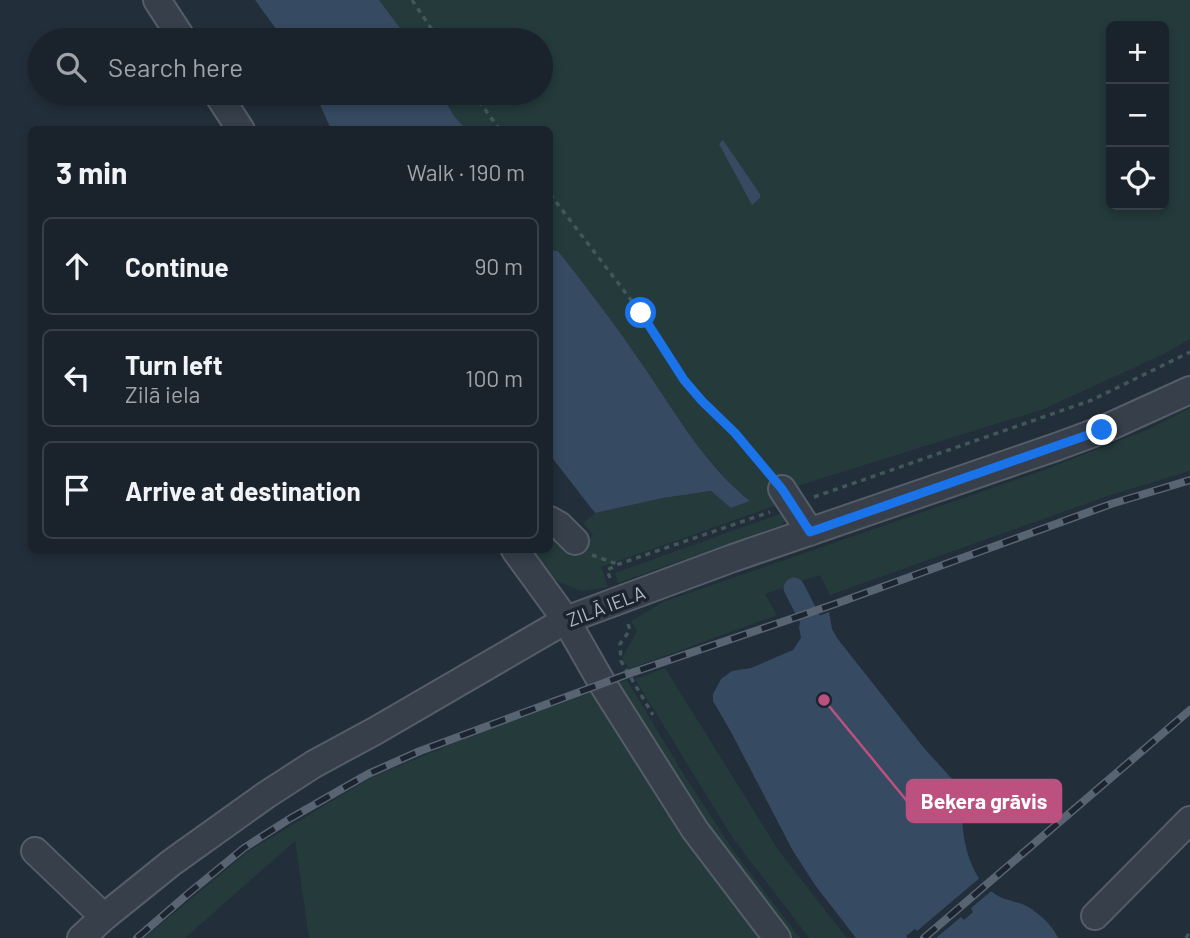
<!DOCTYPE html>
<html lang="en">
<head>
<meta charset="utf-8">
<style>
  :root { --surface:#1a222c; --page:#232a34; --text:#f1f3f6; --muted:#9fa4a9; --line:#383f48 }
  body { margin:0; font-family:Barlow,sans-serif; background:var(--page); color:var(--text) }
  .controls { position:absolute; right:21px; top:21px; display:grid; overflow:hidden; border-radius:10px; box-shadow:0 4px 10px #0003 }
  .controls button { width:63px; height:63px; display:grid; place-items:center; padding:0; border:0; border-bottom:2px solid var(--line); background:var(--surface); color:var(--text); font:35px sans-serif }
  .stop { position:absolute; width:21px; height:21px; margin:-16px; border:5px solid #1a73e8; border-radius:50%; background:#fff }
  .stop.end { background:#1a73e8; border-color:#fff; box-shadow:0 2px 7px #0008 }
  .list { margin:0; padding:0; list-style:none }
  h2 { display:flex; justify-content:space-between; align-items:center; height:91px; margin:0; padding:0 28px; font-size:30px }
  h2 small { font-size:23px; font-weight:400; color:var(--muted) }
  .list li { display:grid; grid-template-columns:46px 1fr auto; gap:21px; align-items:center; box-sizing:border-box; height:98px; margin:0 14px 14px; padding:0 14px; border:2px solid var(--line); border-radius:10px }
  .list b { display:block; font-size:26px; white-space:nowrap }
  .list p { margin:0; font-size:23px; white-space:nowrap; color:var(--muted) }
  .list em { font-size:23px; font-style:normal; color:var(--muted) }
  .icon { flex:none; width:38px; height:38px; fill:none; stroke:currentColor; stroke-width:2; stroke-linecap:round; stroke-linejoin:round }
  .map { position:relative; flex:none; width:1190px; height:938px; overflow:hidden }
  .search { position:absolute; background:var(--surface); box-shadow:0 4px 10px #0003; left:28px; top:28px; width:525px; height:77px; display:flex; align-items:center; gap:18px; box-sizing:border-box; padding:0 24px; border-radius:38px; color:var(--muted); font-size:26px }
  .panel { position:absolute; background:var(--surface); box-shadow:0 4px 10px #0003; left:28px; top:126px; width:525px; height:427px; border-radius:10px }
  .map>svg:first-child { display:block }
  .green { fill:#243a3b; fill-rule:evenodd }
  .water { fill:#364a61 }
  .pier { fill:#222e3a }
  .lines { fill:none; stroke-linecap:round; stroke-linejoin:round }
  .canal { stroke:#364a61; stroke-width:21 }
  .minor-casing { stroke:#545d68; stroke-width:30 }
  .path { stroke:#425758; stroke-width:3.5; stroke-dasharray:5 5; stroke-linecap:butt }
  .minor { stroke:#363f4a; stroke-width:26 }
  .rail-casing { stroke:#586471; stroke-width:8 }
  .rail { stroke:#1b242f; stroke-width:5; stroke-dasharray:16; stroke-linecap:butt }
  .route { stroke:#1a73e8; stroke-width:9 }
  .labels { text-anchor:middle; stroke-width:7; stroke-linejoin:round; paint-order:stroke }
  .street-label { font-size:19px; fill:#b1bac6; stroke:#1b242f }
  .leader { fill:none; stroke:#bc5180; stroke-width:2.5 }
  .callout-dot { fill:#bc5180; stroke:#1b242f; stroke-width:2.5 }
  .callout { fill:#bc5180; stroke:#bc5180; stroke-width:2.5 }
  .callout-label { font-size:21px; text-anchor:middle; font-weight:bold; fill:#fff }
</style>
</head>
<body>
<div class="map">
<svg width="1190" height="938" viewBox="0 0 1190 938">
  <rect width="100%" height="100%" fill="#222e3a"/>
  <path class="green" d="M 379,0 L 1190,0 L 1190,339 L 1166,353 L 1044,409 L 775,493 L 780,504 L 601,567 L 608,587 L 581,591 L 561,583 L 545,573 L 527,550 L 550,550 L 550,530 L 575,550 L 593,535 L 583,523 L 595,513 L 663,498 L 711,491 L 732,508 L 750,501 C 706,465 675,413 644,367 C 617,327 588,289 558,251 L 554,251 L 550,246 L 550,130 L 466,129 L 454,116 L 441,93 L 541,93 L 541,40 L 407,40 L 403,36 L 403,32 ZM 1111,26 L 1164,26 L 1164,205 L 1111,205 Z
    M 1190,408 L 1190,471 L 1108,496 L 830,595 L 820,575 L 765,594 L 777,615 L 629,669 L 622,658 L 637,631 L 631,621 L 663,602 L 1041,471 L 1149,429 Z
    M 785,512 L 787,519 L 782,525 L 618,583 L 615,573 Z
    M 665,668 L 779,851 L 847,938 L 809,938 L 732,837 L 635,679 Z
    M 627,680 L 683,773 L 733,850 L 800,938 L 791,938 L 714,836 L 616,683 Z
    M 590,693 L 605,707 L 763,938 L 309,938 L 295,841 L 185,938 L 144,938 L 247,852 L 370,778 L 476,734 Z"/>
  <path class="water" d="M 255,0 L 379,0 L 403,32 L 403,36 L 407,40 L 284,40 Z
    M 315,93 L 441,93 L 454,116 L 466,129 L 333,129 L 329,125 Z
    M 723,140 L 760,194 L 760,198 L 752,205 L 719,144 Z
    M 550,246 L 554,251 L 558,251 C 588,289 617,327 644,367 C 676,414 706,466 750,501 L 731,508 L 711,491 L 663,498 L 595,513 L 550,455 Z
    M 829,612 L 832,629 L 837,638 L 924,748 L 963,791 C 959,827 965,881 1002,898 C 1010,901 1020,902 1028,907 C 1039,913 1054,927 1058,938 L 856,938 L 815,885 L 793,851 L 731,732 L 713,701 L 713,694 L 721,679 L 732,671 L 751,668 L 793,650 L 801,638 L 799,627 L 800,623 Z"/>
  <path class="pier" d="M 982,876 L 994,889 L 971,908 L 973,912 L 964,920 L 961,917 L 936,938 L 907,938 L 906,936 L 915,929 L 917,931 Z"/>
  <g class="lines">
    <path class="canal" d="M 794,588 L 810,619 L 814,644"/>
    <defs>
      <path id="minor" d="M 157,0 L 183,40
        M 217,93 L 241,130
        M 782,489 L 810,532
        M 550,520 L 559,525 L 575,541
        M 515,550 L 566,620 L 602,683 L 695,830 L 777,938
        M 35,851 L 104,917
        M 1095,916 L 1190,820
        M 81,938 L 104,917 L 171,863 L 266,795 L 314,764 L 375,731 L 566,620 L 733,558 L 1056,447 L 1102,430 L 1190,390"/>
    </defs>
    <use href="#minor" class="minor-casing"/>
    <path class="path" d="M 412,0 L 439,40
      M 473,93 L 500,130
      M 550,194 L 641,313 L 685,380 L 702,401 L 735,433 L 768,472
      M 814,497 L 1092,400 L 1190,352
      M 592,555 L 617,564
      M 610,578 L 607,570 L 619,564 L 770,512
      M 628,624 L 630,630 L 620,644 L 621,661 L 653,715
      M 1186,938 L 1190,932"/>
    <use href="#minor" class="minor"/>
    <defs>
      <path id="rail" d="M 137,938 L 189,893 L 244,848 L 291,818 L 368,774 L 420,751 L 628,674 L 835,604 L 1111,504 L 1190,480
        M 924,938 L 1190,710"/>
    </defs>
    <use href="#rail" class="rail-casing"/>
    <use href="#rail" class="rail"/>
  </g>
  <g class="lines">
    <path class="route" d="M 641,313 L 684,380 L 702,401 L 735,433 L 782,489 L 810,532 L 1102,430"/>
  </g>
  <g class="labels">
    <g class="street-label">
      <text transform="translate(606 606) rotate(-21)" y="7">ZILĀ IELA</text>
    </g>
  </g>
  <path class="leader" d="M824 700L907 801"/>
  <circle class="callout-dot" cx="824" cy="700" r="7"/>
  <rect class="callout" x="907" y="780" width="154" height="42" rx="7"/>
  <g class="callout-label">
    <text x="984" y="809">Beķera grāvis</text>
  </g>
</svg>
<div class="controls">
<button>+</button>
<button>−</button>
<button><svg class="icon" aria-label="locate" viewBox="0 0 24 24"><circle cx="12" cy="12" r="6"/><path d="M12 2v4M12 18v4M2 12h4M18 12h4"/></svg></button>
</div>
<div class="stop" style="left:641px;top:313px"></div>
<div class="stop end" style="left:1102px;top:430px"></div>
<div class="search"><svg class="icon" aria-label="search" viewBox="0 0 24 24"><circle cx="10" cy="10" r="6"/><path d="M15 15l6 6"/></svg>Search here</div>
<section class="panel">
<h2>3 min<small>Walk · 190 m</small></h2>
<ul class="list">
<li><svg class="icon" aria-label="ahead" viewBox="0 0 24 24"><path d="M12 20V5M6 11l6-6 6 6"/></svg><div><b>Continue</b></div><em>90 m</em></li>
<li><svg class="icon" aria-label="left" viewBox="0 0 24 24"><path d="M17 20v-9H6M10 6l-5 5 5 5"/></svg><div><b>Turn left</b><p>Zilā iela</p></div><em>100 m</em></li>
<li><svg class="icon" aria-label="arrive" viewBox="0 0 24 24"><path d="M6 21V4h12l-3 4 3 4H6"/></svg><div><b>Arrive at destination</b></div></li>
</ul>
</section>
</div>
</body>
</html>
